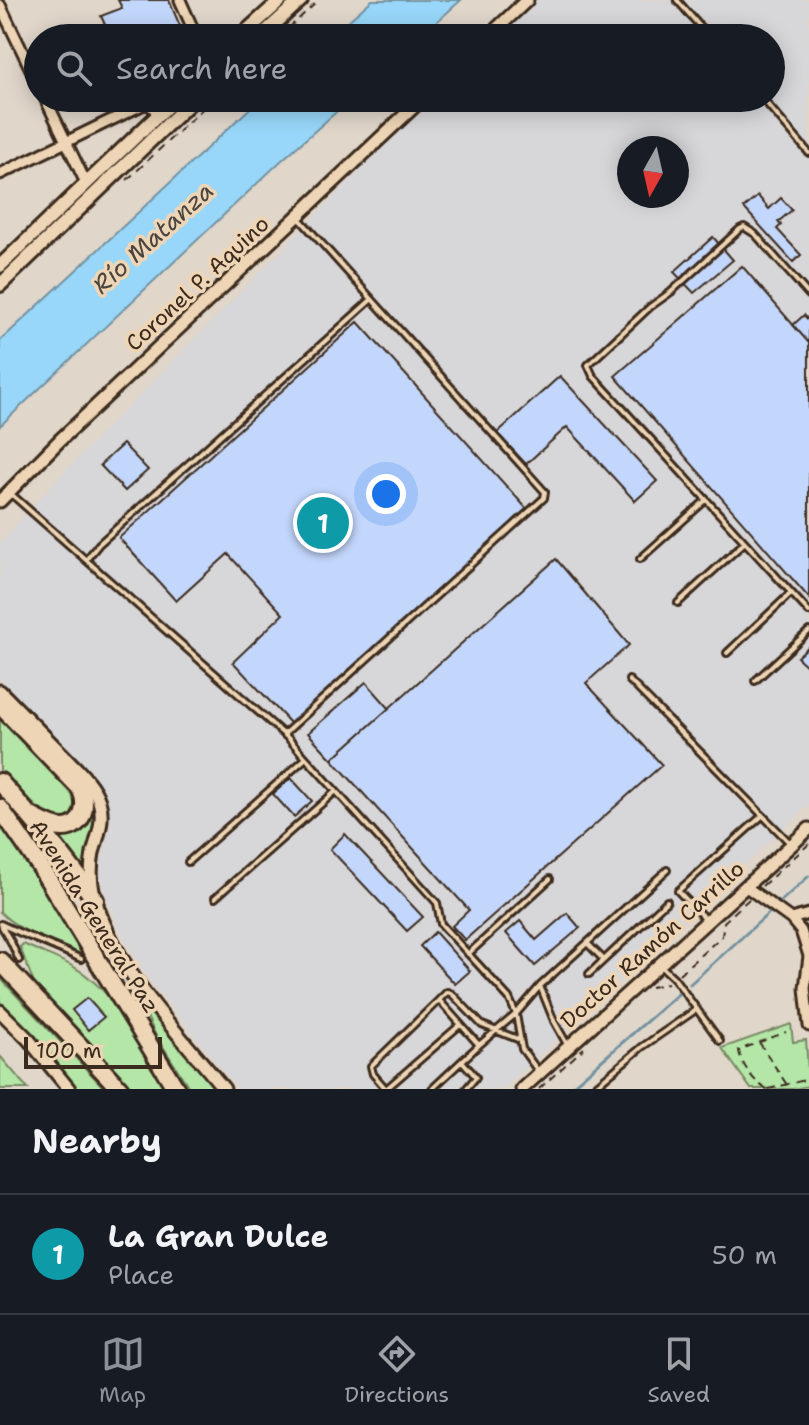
<!DOCTYPE html>
<html lang="en">
<head>
<meta charset="utf-8">
<style>
  :root { --surface:#171b24; --page:#20242c; --text:#f1f3f6; --muted:#9ea1a6; --line:#363941; --accent:#8c9099 }
  body { margin:0; font-family:"Shantell Sans",sans-serif; background:var(--page); color:var(--text) }
  .compass { position:absolute; left:617px; top:136px; width:72px; height:72px; border-radius:50%; background:var(--surface); box-shadow:0 4px 20px #0003; rotate:188deg }
  .scale { position:absolute; left:24px; bottom:20px; width:138px; box-sizing:border-box; padding-left:8px; border:4px solid #3b2a1e; border-top:0; font-size:22px; line-height:28px; white-space:nowrap; color:#3b2a1e; -webkit-text-stroke:6px #edd5b5; paint-order:stroke }
  .you { position:absolute; left:386px; top:494px; width:28px; height:28px; margin:-20px; border:6px solid #fff; border-radius:50%; background:#1a73e8; box-shadow:0 0 0 12px #1a73e833 }
  .badge { display:grid; place-items:center; width:52px; height:52px; border-radius:50%; background:var(--accent); color:#fff; font-size:26px; font-weight:700 }
  .pin { position:absolute; translate:-50% -50%; border:4px solid #fff; box-shadow:0 2px 8px #0006 }
  .list { margin:0; padding:0; list-style:none }
  h2 { display:flex; justify-content:space-between; align-items:center; height:104px; margin:0; padding:0 32px; font-size:34px }
  h2 small { font-size:26px; font-weight:400; color:var(--muted) }
  .list li { display:grid; grid-template-columns:52px 1fr auto; gap:24px; align-items:center; box-sizing:border-box; height:120px; padding:0 32px; border-top:2px solid var(--line) }
  .list b { display:block; font-size:30px; white-space:nowrap }
  .list p { margin:0; font-size:26px; white-space:nowrap; color:var(--muted) }
  .list em { font-size:26px; font-style:normal; color:var(--muted) }
  .icon { flex:none; width:44px; height:44px; fill:none; stroke:currentColor; stroke-width:2; stroke-linecap:round; stroke-linejoin:round }
  .map { position:relative; flex:none; width:809px; height:1089px; overflow:hidden }
  .search { position:absolute; background:var(--surface); box-shadow:0 4px 20px #0003; left:24px; right:24px; top:24px; height:88px; display:flex; align-items:center; gap:20px; box-sizing:border-box; padding:0 28px; border-radius:44px; color:var(--muted); font-size:30px }
  .sheet { height:224px; background:var(--surface) }
  nav { display:flex; justify-content:space-around; align-items:center; box-sizing:border-box; height:112px; border-top:2px solid var(--line); background:var(--surface); font-size:22px; color:var(--muted) }
  nav a { display:grid; justify-items:center; gap:4px }
  nav .on { color:var(--accent) }
  .map>svg:first-child { display:block }
  .built { fill:#d7d6d9; fill-rule:evenodd }
  .green { fill:#b3e6a7; stroke:#778862; stroke-width:2 }
  .water { fill:#98d7f9; stroke:#7392a1; stroke-width:2 }
  .lines { fill:none; stroke-linecap:round; stroke-linejoin:round }
  .stream { stroke:#7392a1; stroke-width:3 }
  .building { fill:#c3d7fc; stroke:#3b2a1e; stroke-width:2 }
  .service-casing { stroke:#3b2a1e; stroke-width:10 }
  .minor-casing { stroke:#3b2a1e; stroke-width:15 }
  .tertiary-casing { stroke:#3b2a1e; stroke-width:17 }
  .secondary-casing { stroke:#3b2a1e; stroke-width:18 }
  .motorway-casing { stroke:#3b2a1e; stroke-width:22 }
  .path { stroke:#3b2a1e; stroke-width:2; stroke-dasharray:8 6; stroke-linecap:butt }
  .service { stroke:#edd5b5; stroke-width:4 }
  .minor { stroke:#edd5b5; stroke-width:9 }
  .tertiary { stroke:#edd5b5; stroke-width:11 }
  .secondary { stroke:#edd5b5; stroke-width:12 }
  .motorway { stroke:#edd5b5; stroke-width:16 }
  .labels { text-anchor:middle; stroke-width:7; stroke-linejoin:round; paint-order:stroke }
  .street-label { font-size:22px; fill:#3b2a1e; stroke:#edd5b5 }
  .water-label { font-size:24px; font-style:italic; fill:#49443f; stroke:#edd5b5 }
</style>
</head>
<body>
<div class="map">
<svg width="809" height="1089" viewBox="0 0 809 1089">
  <rect width="100%" height="100%" fill="#e0d6ca"/>
  <filter id="ink" filterUnits="userSpaceOnUse"><feTurbulence type="fractalNoise" baseFrequency=".0125" numOctaves="2"/><feDisplacementMap in="SourceGraphic" scale="16" xChannelSelector="R" yChannelSelector="G"/><feConvolveMatrix kernelMatrix="1 2 1 2 8 2 1 2 1" color-interpolation-filters="sRGB"/></filter>
  <g filter="url(#ink)">
    <path class="built" d="M 528,0 L 809,0 L 809,805 L 503,1089 L 238,1089 L 151,982 L 122,935 L 105,895 L 100,876 L 101,862 L 111,820 L 102,788 L 92,772 L 0,679 L 0,543 L 62,474 L 431,98 L 771,98 L 771,38 L 490,38 ZM 629,148 L 677,148 L 677,196 L 629,196 Z"/>
    <path class="green" d="M 0,713 L 77,795 L 78,811 L 67,821 L 48,818 L 0,771 Z
      M 89,792 L 91,793 C 96,809 98,822 93,838 C 89,849 84,858 84,870 L 54,834 L 68,836 L 82,830 L 93,809 Z
      M 0,823 L 59,911 L 85,956 C 56,941 24,936 0,912 Z
      M 23,944 C 61,961 78,963 107,995 L 167,1089 L 133,1089 L 35,986 L 20,947 Z
      M 0,978 L 105,1089 L 78,1089 L 30,1034 L 0,1003 Z
      M 136,993 L 215,1089 L 190,1089 L 155,1034 Z
      M 791,1024 L 793,1042 L 806,1040 L 809,1086 L 793,1089 L 751,1089 L 722,1048 Z
      M 0,1056 L 28,1089 L 0,1089 Z"/>
    <path class="water" d="M 372,0 L 461,0 L 419,38 L 329,38 Z
      M 261,98 L 352,98 L 282,160 L 0,426 L 0,341 Z"/>
    <g class="lines">
      <path class="stream" d="M 780,902 L 809,876
        M 690,984 L 769,913
        M 569,1089 L 678,994"/>
    </g>
    <path class="building" d="M 118,0 L 169,0 L 185,38 L 111,38 L 101,16 L 122,8 Z
      M 758,196 L 769,209 L 781,198 L 792,210 L 778,222 L 781,225 L 777,229 L 801,255 L 793,262 L 744,208 Z
      M 713,237 L 733,260 L 694,293 L 674,272 Z
      M 742,266 L 809,343 L 809,598 L 615,376 Z
      M 804,315 L 809,321 L 809,343 L 793,325 Z
      M 358,322 L 527,509 L 292,725 L 233,662 L 283,614 L 228,554 L 176,601 L 119,538 Z
      M 560,376 L 657,481 L 635,501 L 567,427 L 526,464 L 497,433 Z
      M 123,444 L 148,470 L 125,491 L 100,465 Z
      M 556,559 L 629,645 L 586,683 L 662,765 L 465,940 L 452,926 L 469,910 L 332,759 Z
      M 808,647 L 809,648 L 809,668 L 797,657 Z
      M 366,682 L 389,708 L 332,759 L 308,733 Z
      M 291,778 L 312,801 L 294,817 L 273,794 Z
      M 345,834 L 423,917 L 407,931 L 330,849 Z
      M 567,913 L 580,928 L 535,966 L 506,933 L 520,921 L 536,940 Z
      M 435,932 L 470,971 L 455,984 L 420,946 Z
      M 87,998 L 104,1017 L 88,1030 L 72,1010 Z"/>
    <g class="lines">
      <defs>
        <path id="service" d="M 677,0 L 710,38
          M 762,98 L 809,153
          M 809,295 L 755,234 L 744,227 L 740,229 L 671,292 L 650,307 L 588,365 L 593,376 L 809,612
          M 10,493 L 288,738 L 437,903 L 441,924 L 509,998 L 516,1014 L 522,1049 L 538,1071
          M 640,559 L 706,500
          M 86,560 L 99,544 L 372,299
          M 678,603 L 745,542
          M 727,653 L 791,593
          M 629,680 L 790,843
          M 755,681 L 809,631
          M 284,734 L 544,498 L 545,492 L 299,218
          M 188,862 L 306,758
          M 215,898 L 336,791
          M 706,920 L 678,891 L 762,816
          M 1,924 C 27,937 55,946 81,959
          M 2,927 L 11,942 L 19,960
          M 588,944 L 604,960
          M 468,954 L 550,879
          M 661,966 L 674,978 L 720,1041
          M 589,974 L 667,901
          M 439,1000 L 447,992 L 452,994 L 482,1025 L 520,1040
          M 568,1046 L 554,1021 L 540,986 L 667,870
          M 462,1061 L 476,1077 L 466,1089
          M 386,1089 L 373,1074 L 371,1066 L 439,1000 L 479,1045
          M 386,1089 L 460,1025
          M 432,1089 L 479,1045 L 516,1014 L 540,986
          M 592,1089 L 642,1047 L 697,1009"/>
        <path id="minor" d="M 180,0 L 197,38
          M 0,5 L 38,84
          M 45,98 L 86,183
          M 0,174 L 144,104 C 152,104 154,109 158,115
          M 745,886 L 791,919 L 801,931 L 809,956 L 805,988 L 809,1026
          M 791,919 L 809,914"/>
        <path id="tertiary" d="M 487,38 L 527,0
          M 0,501 L 60,440 L 423,98
          M 0,691 L 77,769 C 87,780 97,791 100,805 C 104,821 97,838 93,853 C 90,869 91,887 96,902 C 119,975 177,1031 224,1089
          M 0,1011 L 29,1040 L 69,1089
          M 522,1089 L 809,829"/>
        <path id="secondary" d="M 239,38 L 281,0
          M 259,38 L 301,0
          M 0,266 L 176,98
          M 0,285 L 195,98"/>
        <path id="motorway" d="M 0,705 L 79,787 C 89,802 84,828 63,828 C 52,828 41,821 31,816
          M 0,782 C 34,820 66,858 95,900
          M 0,808 L 40,866 L 176,1089
          M 0,961 L 120,1089"/>
      </defs>
      <use href="#service" class="service-casing"/>
      <use href="#minor" class="minor-casing"/>
      <use href="#tertiary" class="tertiary-casing"/>
      <use href="#secondary" class="secondary-casing"/>
      <use href="#motorway" class="motorway-casing"/>
      <path class="path" d="M 278,38 L 319,0
        M 127,180 L 214,98
        M 762,886 L 809,844
        M 679,974 L 722,936 L 724,922 L 749,899
        M 651,987 L 668,983
        M 759,1042 L 787,1085
        M 539,1089 L 584,1048
        M 767,1089 C 755,1084 740,1063 739,1050 L 786,1032
        M 768,1089 L 809,1079"/>
      <use href="#service" class="service"/>
      <use href="#minor" class="minor"/>
      <use href="#tertiary" class="tertiary"/>
      <use href="#secondary" class="secondary"/>
      <use href="#motorway" class="motorway"/>
    </g>
  </g>
  <g class="labels">
    <g class="street-label">
      <text transform="translate(197 283) rotate(-43)" y="8">Coronel P. Aquino</text>
      <text transform="translate(95 916) rotate(58)" y="8">Avenida General Paz</text>
      <text transform="translate(652 944) rotate(-42)" y="8">Doctor Ramón Carrillo</text>
    </g>
    <g class="water-label">
      <text transform="translate(153 238) rotate(-42)" y="8">Río Matanza</text>
    </g>
  </g>
</svg>
<svg class="compass" viewBox="-18 -18 36 36"><path d="M0-13l5 13h-10z" fill="#e53935"/><path d="M0 13l5-13h-10z" fill="#9ea1a6"/></svg>
<div class="scale">100 m</div>
<div class="you"></div>
<div class="pin badge" style="left:323px;top:523px;background:#0f9aa8">1</div>
<div class="search"><svg class="icon" aria-label="search" viewBox="0 0 24 24"><circle cx="10" cy="10" r="6"/><path d="M15 15l6 6"/></svg>Search here</div>
</div>
<section class="sheet">
<h2>Nearby<small></small></h2>
<ul class="list">
<li><span class="badge" style="background:#0f9aa8">1</span><div><b>La Gran Dulce</b><p>Place</p></div><em>50 m</em></li>
</ul>
</section>
<nav>
<a class="on"><svg class="icon" aria-label="map" viewBox="0 0 24 24"><path d="M3 6l6-2 6 2 6-2v14l-6 2-6-2-6 2zM9 4v14M15 6v14"/></svg>Map</a>
<a><svg class="icon" aria-label="directions" viewBox="0 0 24 24"><path d="M12 3l9 9-9 9-9-9zM9 14v-3h6M13 9l2 2-2 2"/></svg>Directions</a>
<a><svg class="icon" aria-label="saved" viewBox="0 0 24 24"><path d="M7 4h10v16l-5-4-5 4z"/></svg>Saved</a>
</nav>
</body>
</html>
